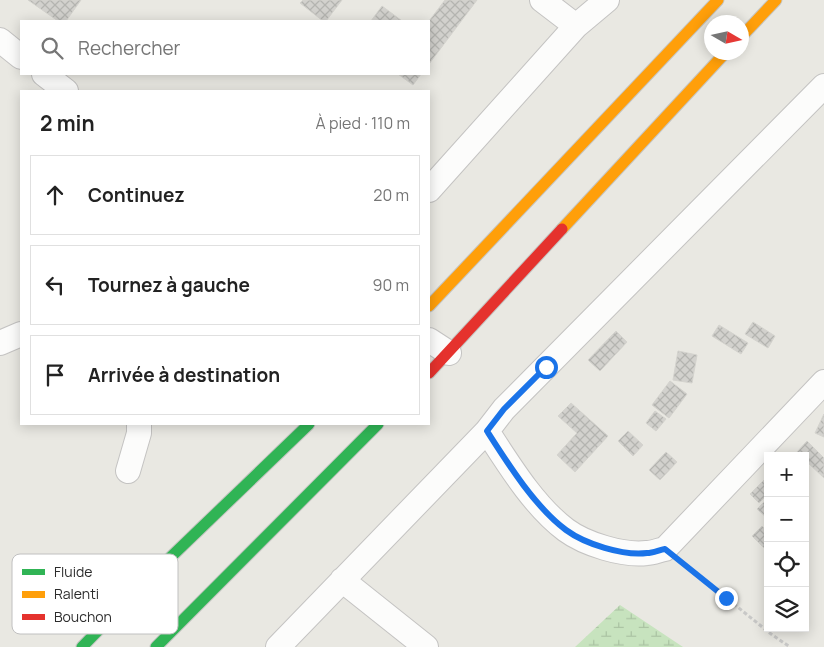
<!DOCTYPE html>
<html lang="fr">
<head>
<meta charset="utf-8">
<style>
  :root { --surface:#fff; --page:#f2f2f2; --text:#222; --muted:#767676; --line:#e0e0e0 }
  body { margin:0; font-family:Manrope,sans-serif; background:var(--page); color:var(--text) }
  .controls { position:absolute; right:15px; bottom:15px; display:grid; overflow:hidden; border-radius:0px; box-shadow:0 2px 12px #0003 }
  .controls button { width:45px; height:45px; display:grid; place-items:center; padding:0; border:0; border-bottom:1px solid var(--line); background:var(--surface); color:var(--text); font:25px sans-serif }
  .compass { position:absolute; left:704px; top:15px; width:45px; height:45px; border-radius:50%; background:var(--surface); box-shadow:0 2px 12px #0003; rotate:99deg }
  .stop { position:absolute; width:15px; height:15px; margin:-11px; border:4px solid #1a73e8; border-radius:50%; background:#fff }
  .stop.end { background:#1a73e8; border-color:#fff; box-shadow:0 1px 5px #0008 }
  .list { margin:0; padding:0; list-style:none }
  h2 { display:flex; justify-content:space-between; align-items:center; height:65px; margin:0; padding:0 20px; font-size:21px }
  h2 small { font-size:16px; font-weight:400; color:var(--muted) }
  .list li { display:grid; grid-template-columns:32px 1fr auto; gap:15px; align-items:center; box-sizing:border-box; height:80px; margin:0 10px 10px; padding:0 10px; border:1px solid var(--line); border-radius:0px }
  .list b { display:block; font-size:19px; white-space:nowrap }
  .list em { font-size:16px; font-style:normal; color:var(--muted) }
  .icon { flex:none; width:28px; height:28px; fill:none; stroke:currentColor; stroke-width:2; stroke-linecap:round; stroke-linejoin:round }
  .map { position:relative; flex:none; width:824px; height:647px; overflow:hidden }
  .search { position:absolute; background:var(--surface); box-shadow:0 2px 12px #0003; left:20px; top:20px; width:410px; height:55px; display:flex; align-items:center; gap:12px; box-sizing:border-box; padding:0 18px; border-radius:0px; color:var(--muted); font-size:19px }
  .panel { position:absolute; background:var(--surface); box-shadow:0 2px 12px #0003; left:20px; top:90px; width:410px; height:335px; border-radius:0px }
  .map>svg:first-child { display:block }
  .wetland { fill:url(#wetland-marsh) }
  .building { fill:url(#building-cross-hatch); stroke:#d4d3ce }
  .lines { fill:none; stroke-linecap:round; stroke-linejoin:round }
  .street-casing { stroke:#c4c3c2; stroke-width:26 }
  .fast-casing { stroke:#c5c5c2; stroke-width:13 }
  .slow-casing { stroke:#c5c5c2; stroke-width:13 }
  .jam-casing { stroke:#c5c5c2; stroke-width:13 }
  .path { stroke:#c8c8c7; stroke-width:3; stroke-dasharray:4 2.5; stroke-linecap:butt }
  .street { stroke:#fcfcfb; stroke-width:24 }
  .fast { stroke:#30b455; stroke-width:11 }
  .slow { stroke:#ff9f0a; stroke-width:11 }
  .jam { stroke:#e5322d; stroke-width:11 }
  .route { stroke:#1a73e8; stroke-width:6 }
  .key { fill:#fff; stroke:#c0c0c0; stroke-width:1 }
  .key-label { font-size:14px; fill:#2c2c2c }
</style>
</head>
<body>
<div class="map">
<svg width="824" height="647" viewBox="0 0 824 647">
  <defs>
    <pattern id="wetland-marsh" width="20" height="14" patternUnits="userSpaceOnUse" patternTransform="scale(1.25)"><rect width="20" height="14" fill="#c7e3be"/><path d="M1 5h8M5 5V1M11 12h8M15 12V8" fill="none" stroke="#abc3a3"/></pattern>
    <pattern id="building-cross-hatch" width="8" height="8" patternUnits="userSpaceOnUse" patternTransform="scale(1.25)"><rect width="8" height="8" fill="#d2d1cd"/><path d="M0 0l8 8M0 8l8-8" fill="none" stroke="#b4b4b0"/></pattern>
  </defs>
  <rect width="100%" height="100%" fill="#e9e8e2"/>
  <path class="wetland" d="M 620,605 L 683,647 L 575,647 Z"/>
  <path class="building" d="M 28,0 L 81,0 L 66,21 L 58,21 Z
    M 303,0 L 342,0 L 326,21 L 323,21 L 300,3 Z
    M 445,0 L 477,0 L 429,64 L 429,21 Z
    M 382,6 L 402,21 L 371,21 Z
    M 398,74 L 421,74 L 413,85 Z
    M 753,322 L 775,336 L 768,348 L 745,334 Z
    M 719,325 L 748,343 L 741,354 L 712,336 Z
    M 616,331 L 627,342 L 600,371 L 588,360 Z
    M 678,351 L 697,355 L 692,383 L 673,380 Z
    M 670,381 L 687,394 L 669,418 L 652,405 Z
    M 571,403 L 608,436 L 575,472 L 557,455 L 577,433 L 558,416 Z
    M 655,411 L 666,419 L 656,431 L 646,423 Z
    M 824,414 L 824,437 L 815,433 Z
    M 628,431 L 643,445 L 633,456 L 618,441 Z
    M 807,441 L 824,458 L 824,478 L 805,460 L 805,456 L 801,456 L 797,452 Z
    M 666,452 L 677,462 L 660,480 L 649,470 Z
    M 768,476 L 768,494 L 759,503 L 750,494 Z
    M 768,498 L 768,519 L 757,509 Z
    M 762,526 L 768,532 L 768,552 L 752,536 Z"/>
  <g class="lines">
    <defs>
      <path id="street" d="M 542,0 L 576,26
        M 0,40 L 21,57
        M 44,74 L 66,91
        M 429,190 L 576,26 L 607,0
        M 429,340 L 449,353
        M 0,343 L 21,334
        M 487,431 C 509,465 534,506 566,530 C 585,544 623,556 647,553 C 653,553 659,550 665,549 L 824,382
        M 128,471 L 139,433 L 139,424
        M 342,580 L 426,647
        M 278,647 L 487,431 L 504,409 L 824,86"/>
      <path id="fast" d="M 82,647 L 149,578 L 309,424
        M 156,647 L 378,424"/>
      <path id="slow" d="M 742,36 L 776,0
        M 562,229 L 726,52
        M 429,306 L 718,0"/>
      <path id="jam" d="M 429,373 L 562,229"/>
    </defs>
    <use href="#street" class="street-casing"/>
    <use href="#fast" class="fast-casing"/>
    <use href="#slow" class="slow-casing"/>
    <use href="#jam" class="jam-casing"/>
    <path class="path" d="M 683,563 L 771,634 L 790,647"/>
    <use href="#street" class="street"/>
    <use href="#fast" class="fast"/>
    <use href="#slow" class="slow"/>
    <use href="#jam" class="jam"/>
  </g>
  <g class="lines">
    <path class="route" d="M 546,367 L 504,409 L 487,431 C 508,464 535,507 566,530 C 585,544 623,556 647,553 C 653,553 659,550 665,549 L 726,598"/>
  </g>
  <rect x="12" y="554" width="166" height="80" rx="8" class="key"/>
  <rect x="22" y="569" width="23" height="6" fill="#30b455"/>
  <rect x="22" y="591" width="23" height="7" fill="#ff9f0a"/>
  <rect x="22" y="614" width="23" height="6" fill="#e5322d"/>
  <g class="key-label">
    <text x="54" y="577">Fluide</text>
    <text x="54" y="599">Ralenti</text>
    <text x="54" y="622">Bouchon</text>
  </g>
</svg>
<div class="controls">
<button>+</button>
<button>−</button>
<button><svg class="icon" aria-label="locate" viewBox="0 0 24 24"><circle cx="12" cy="12" r="6"/><path d="M12 2v4M12 18v4M2 12h4M18 12h4"/></svg></button>
<button><svg class="icon" aria-label="layers" viewBox="0 0 24 24"><path d="M12 4l9 5-9 5-9-5zM3 14l9 5 9-5"/></svg></button>
</div>
<svg class="compass" viewBox="-18 -18 36 36"><path d="M0-13l5 13h-10z" fill="#e53935"/><path d="M0 13l5-13h-10z" fill="#767676"/></svg>
<div class="stop" style="left:546px;top:367px"></div>
<div class="stop end" style="left:726px;top:598px"></div>
<div class="search"><svg class="icon" aria-label="search" viewBox="0 0 24 24"><circle cx="10" cy="10" r="6"/><path d="M15 15l6 6"/></svg>Rechercher</div>
<section class="panel">
<h2>2 min<small>À pied · 110 m</small></h2>
<ul class="list">
<li><svg class="icon" aria-label="ahead" viewBox="0 0 24 24"><path d="M12 20V5M6 11l6-6 6 6"/></svg><div><b>Continuez</b></div><em>20 m</em></li>
<li><svg class="icon" aria-label="left" viewBox="0 0 24 24"><path d="M17 20v-9H6M10 6l-5 5 5 5"/></svg><div><b>Tournez à gauche</b></div><em>90 m</em></li>
<li><svg class="icon" aria-label="arrive" viewBox="0 0 24 24"><path d="M6 21V4h12l-3 4 3 4H6"/></svg><div><b>Arrivée à destination</b></div></li>
</ul>
</section>
</div>
</body>
</html>
